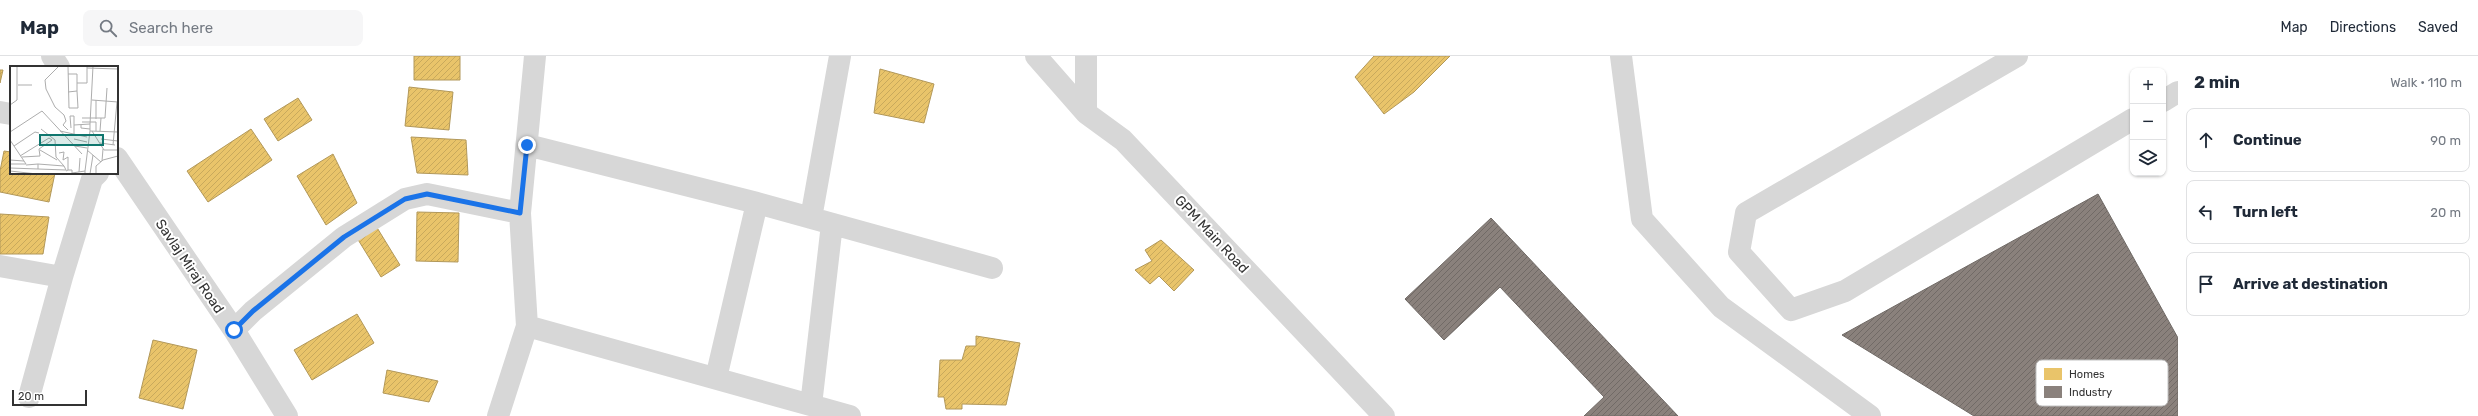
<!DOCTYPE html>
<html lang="en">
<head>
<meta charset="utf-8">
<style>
  :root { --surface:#fff; --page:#f6f6f7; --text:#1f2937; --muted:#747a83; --line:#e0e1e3 }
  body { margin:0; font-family:Rubik,sans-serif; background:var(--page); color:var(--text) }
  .controls { position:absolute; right:12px; top:12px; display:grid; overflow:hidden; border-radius:8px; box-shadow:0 1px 3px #0004 }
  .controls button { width:36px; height:36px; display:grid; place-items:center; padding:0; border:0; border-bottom:1px solid var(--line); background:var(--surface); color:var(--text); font:20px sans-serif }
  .scale { position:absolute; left:12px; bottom:10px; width:75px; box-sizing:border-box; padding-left:4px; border:2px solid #333; border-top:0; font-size:11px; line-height:14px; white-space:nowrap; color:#333; -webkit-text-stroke:3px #fff; paint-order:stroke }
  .stop { position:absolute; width:12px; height:12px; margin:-9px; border:3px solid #1a73e8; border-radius:50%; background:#fff }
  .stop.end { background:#1a73e8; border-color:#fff; box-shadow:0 1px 4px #0008 }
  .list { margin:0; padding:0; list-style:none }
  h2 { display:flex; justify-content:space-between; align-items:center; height:52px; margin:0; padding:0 16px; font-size:17px }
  h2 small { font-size:13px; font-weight:400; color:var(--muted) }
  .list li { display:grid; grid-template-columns:26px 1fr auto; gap:12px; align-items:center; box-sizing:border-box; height:64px; margin:0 8px 8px; padding:0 8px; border:1px solid var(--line); border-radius:8px }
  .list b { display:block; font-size:15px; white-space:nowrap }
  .list em { font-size:13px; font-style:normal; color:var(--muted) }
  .icon { flex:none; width:22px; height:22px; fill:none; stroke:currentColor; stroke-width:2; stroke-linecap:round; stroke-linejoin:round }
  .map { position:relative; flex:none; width:2178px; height:360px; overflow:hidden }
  header { display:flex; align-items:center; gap:24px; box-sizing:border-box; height:56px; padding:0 20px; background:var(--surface); border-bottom:1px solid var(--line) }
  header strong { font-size:19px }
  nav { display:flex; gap:22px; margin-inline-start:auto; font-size:14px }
  .search { width:280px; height:36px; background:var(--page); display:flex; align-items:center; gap:10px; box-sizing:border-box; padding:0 14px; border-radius:8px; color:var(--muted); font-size:15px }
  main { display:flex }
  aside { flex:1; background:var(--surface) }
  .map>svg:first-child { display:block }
  .homes { fill:url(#homes-hatch); stroke:#b2985a }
  .industry { fill:url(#industry-hatch); stroke:#706a66 }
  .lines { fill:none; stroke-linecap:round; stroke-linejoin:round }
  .minor { stroke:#d7d7d7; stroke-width:22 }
  .route { stroke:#1a73e8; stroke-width:5 }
  .labels { text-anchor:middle; stroke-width:4; stroke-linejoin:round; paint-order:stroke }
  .street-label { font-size:14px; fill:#333; stroke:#fff }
  .inset-road { fill:none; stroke:#adadad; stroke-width:1 }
  .view { fill:#0f766e; fill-opacity:0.15; stroke:#0f766e; stroke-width:2 }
  .inset-edge { fill:none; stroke:#333; stroke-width:2 }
  .key { fill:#fff; stroke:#c2c2c2; stroke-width:1 }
  .key-label { font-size:11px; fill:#333 }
</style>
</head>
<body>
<header>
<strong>Map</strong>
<div class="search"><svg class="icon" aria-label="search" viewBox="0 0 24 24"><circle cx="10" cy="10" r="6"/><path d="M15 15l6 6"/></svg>Search here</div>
<nav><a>Map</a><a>Directions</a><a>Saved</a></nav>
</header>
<main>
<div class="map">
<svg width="2178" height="360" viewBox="0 0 2178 360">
  <defs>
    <pattern id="homes-hatch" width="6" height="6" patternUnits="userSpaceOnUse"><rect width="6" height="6" fill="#e9c46a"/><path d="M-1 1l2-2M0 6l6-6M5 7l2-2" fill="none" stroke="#c8a95c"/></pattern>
    <pattern id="industry-hatch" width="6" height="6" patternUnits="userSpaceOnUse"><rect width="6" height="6" fill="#8a817c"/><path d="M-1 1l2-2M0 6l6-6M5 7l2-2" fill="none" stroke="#716a66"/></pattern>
  </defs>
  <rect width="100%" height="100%" fill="#fff"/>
  <path class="homes" d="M 414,0 L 460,0 L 460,24 L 414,24 Z
    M 1374,0 L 1450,0 L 1414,36 L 1384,58 L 1355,21 Z
    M 880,13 L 934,28 L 924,67 L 874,57 Z
    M 0,14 L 3,14 L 0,27 Z
    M 409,31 L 453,36 L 449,74 L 405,70 Z
    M 298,42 L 312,64 L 278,85 L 264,63 Z
    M 251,73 L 272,104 L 208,146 L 187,115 Z
    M 411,81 L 466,84 L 468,119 L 417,117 Z
    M 4,95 L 11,96 L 11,117 L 55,117 L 49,146 L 0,136 L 0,115 Z
    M 333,98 L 357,147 L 326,169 L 297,120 Z
    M 417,156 L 459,157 L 458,206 L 416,205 Z
    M 0,158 L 49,161 L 43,198 L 0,198 Z
    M 376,170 L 400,209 L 381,221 L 357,182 Z
    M 1161,184 L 1194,214 L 1174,235 L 1159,220 L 1150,228 L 1135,214 L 1152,205 L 1145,194 Z
    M 357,258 L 374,287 L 312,324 L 294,294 Z
    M 976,280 L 1020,287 L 1006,349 L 962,348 L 962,353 L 946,353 L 944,341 L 938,341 L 940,304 L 962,304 L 966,290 L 976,290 Z
    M 153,284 L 197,294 L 183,353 L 139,342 Z
    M 387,314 L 438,325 L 429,346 L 383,337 Z"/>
  <path class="industry" d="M 2098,138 L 2178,282 L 2178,360 L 1974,360 L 1842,279 Z
    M 1491,162 L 1678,360 L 1584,360 L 1604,341 L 1500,231 L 1444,284 L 1405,243 Z"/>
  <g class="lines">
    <path class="minor" d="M 52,0 L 59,11
      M 1036,0 L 1086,57 L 1123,84 L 1384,360
      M 1621,0 L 1642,163 L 1721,251 L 1870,360
      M 2017,0 L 1746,157 L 1739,196 L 1791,254 L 1845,235 L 2133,63
      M 2163,45 L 2178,36
      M 0,56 L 11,58
      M 1086,57 L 1086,0
      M 527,89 L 757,147 L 992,212
      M 117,102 L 234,274 L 287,360
      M 811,162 L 840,0
      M 0,210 L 62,221
      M 527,270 L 850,360
      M 234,274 L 253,255 L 344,181 L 405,143 L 427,138 L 520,157
      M 716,322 L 757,147
      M 29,341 L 62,221 L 92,123 L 98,117
      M 811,349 L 832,168
      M 498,360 L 527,270 L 520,157 L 535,0"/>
  </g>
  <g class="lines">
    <path class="route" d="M 234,274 L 253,255 L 344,181 L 405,143 L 427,138 L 520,157 L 527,89"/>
  </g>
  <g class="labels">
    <g class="street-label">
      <text transform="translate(1212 178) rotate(47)" y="5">GPM Main Road</text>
      <text transform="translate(190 210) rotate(56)" y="5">Savlaj Miraj Road</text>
    </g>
  </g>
  <g transform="translate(10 10)">
    <rect width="108" height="108" fill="#fff"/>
    <path class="inset-road" d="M 49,0 L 35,14 L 36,23 L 45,41 L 54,49 L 56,55 L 53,59 L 58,64M 58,0 L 59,42M 77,2 L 108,3M 58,8 L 67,8 L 67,25 L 58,26M 67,17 L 77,17 L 77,1M 8,19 L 22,19M 82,34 L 108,36M 0,39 L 7,34 L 7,0M 59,42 L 68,42 L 67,25M 72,52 L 91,52 L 90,65M 91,52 L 95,52 L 97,22M 86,53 L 86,34M 72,56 L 86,56 L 86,65M 80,58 L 83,0M 64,59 L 80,58 L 80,65M 71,59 L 71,62 L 80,63M 61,62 L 60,50 L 64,50 L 64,68M 31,63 L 45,74 L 46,91 L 54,100M 50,65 L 77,71M 82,65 L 94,84 L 108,84M 0,66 L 32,45 L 72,88M 64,73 L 77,76M 91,73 L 108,75M 0,74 L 16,98 L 0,98M 90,77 L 105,79M 103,79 L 107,36M 4,80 L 25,66 L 29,67M 65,80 L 77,82M 30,84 L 47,94M 77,84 L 91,96M 49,87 L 54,86 L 53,94 L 58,91 L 58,104 L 56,105M 10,90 L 39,72 L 42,74M 12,91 L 30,90 L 29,83 L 42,74M 0,94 L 14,95M 92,95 L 93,83M 16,99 L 28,98M 0,102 L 56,104 L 54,100 L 28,98 L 28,103M 58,104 L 62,104 L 62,107 L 75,105 L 75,108M 0,105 L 27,108M 75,105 L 80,65 L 108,66M 69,106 L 70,92M 80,108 L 83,89M 86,108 L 86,100 L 93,94 L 108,90"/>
    <path class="view" d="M 30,69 L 93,69 L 93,79 L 30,79 Z"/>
    <rect width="108" height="108" class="inset-edge"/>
  </g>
  <rect x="2036" y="304" width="132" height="46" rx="6" class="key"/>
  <rect x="2044" y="312" width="18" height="12" fill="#e9c46a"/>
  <rect x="2044" y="330" width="18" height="12" fill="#8a817c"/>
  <g class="key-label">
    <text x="2069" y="322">Homes</text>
    <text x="2069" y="340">Industry</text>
  </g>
</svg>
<div class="controls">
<button>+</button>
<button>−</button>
<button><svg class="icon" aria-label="layers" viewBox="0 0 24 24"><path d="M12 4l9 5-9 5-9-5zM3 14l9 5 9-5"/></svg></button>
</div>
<div class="scale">20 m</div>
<div class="stop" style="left:234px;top:274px"></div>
<div class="stop end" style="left:527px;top:89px"></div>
</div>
<aside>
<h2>2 min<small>Walk · 110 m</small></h2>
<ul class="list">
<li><svg class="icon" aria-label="ahead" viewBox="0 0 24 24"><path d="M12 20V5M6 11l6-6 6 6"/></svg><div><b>Continue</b></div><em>90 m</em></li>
<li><svg class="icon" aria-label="left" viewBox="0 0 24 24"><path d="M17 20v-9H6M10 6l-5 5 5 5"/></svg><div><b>Turn left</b></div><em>20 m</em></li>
<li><svg class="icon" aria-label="arrive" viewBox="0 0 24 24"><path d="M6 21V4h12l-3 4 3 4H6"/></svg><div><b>Arrive at destination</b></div></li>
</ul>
</aside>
</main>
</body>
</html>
